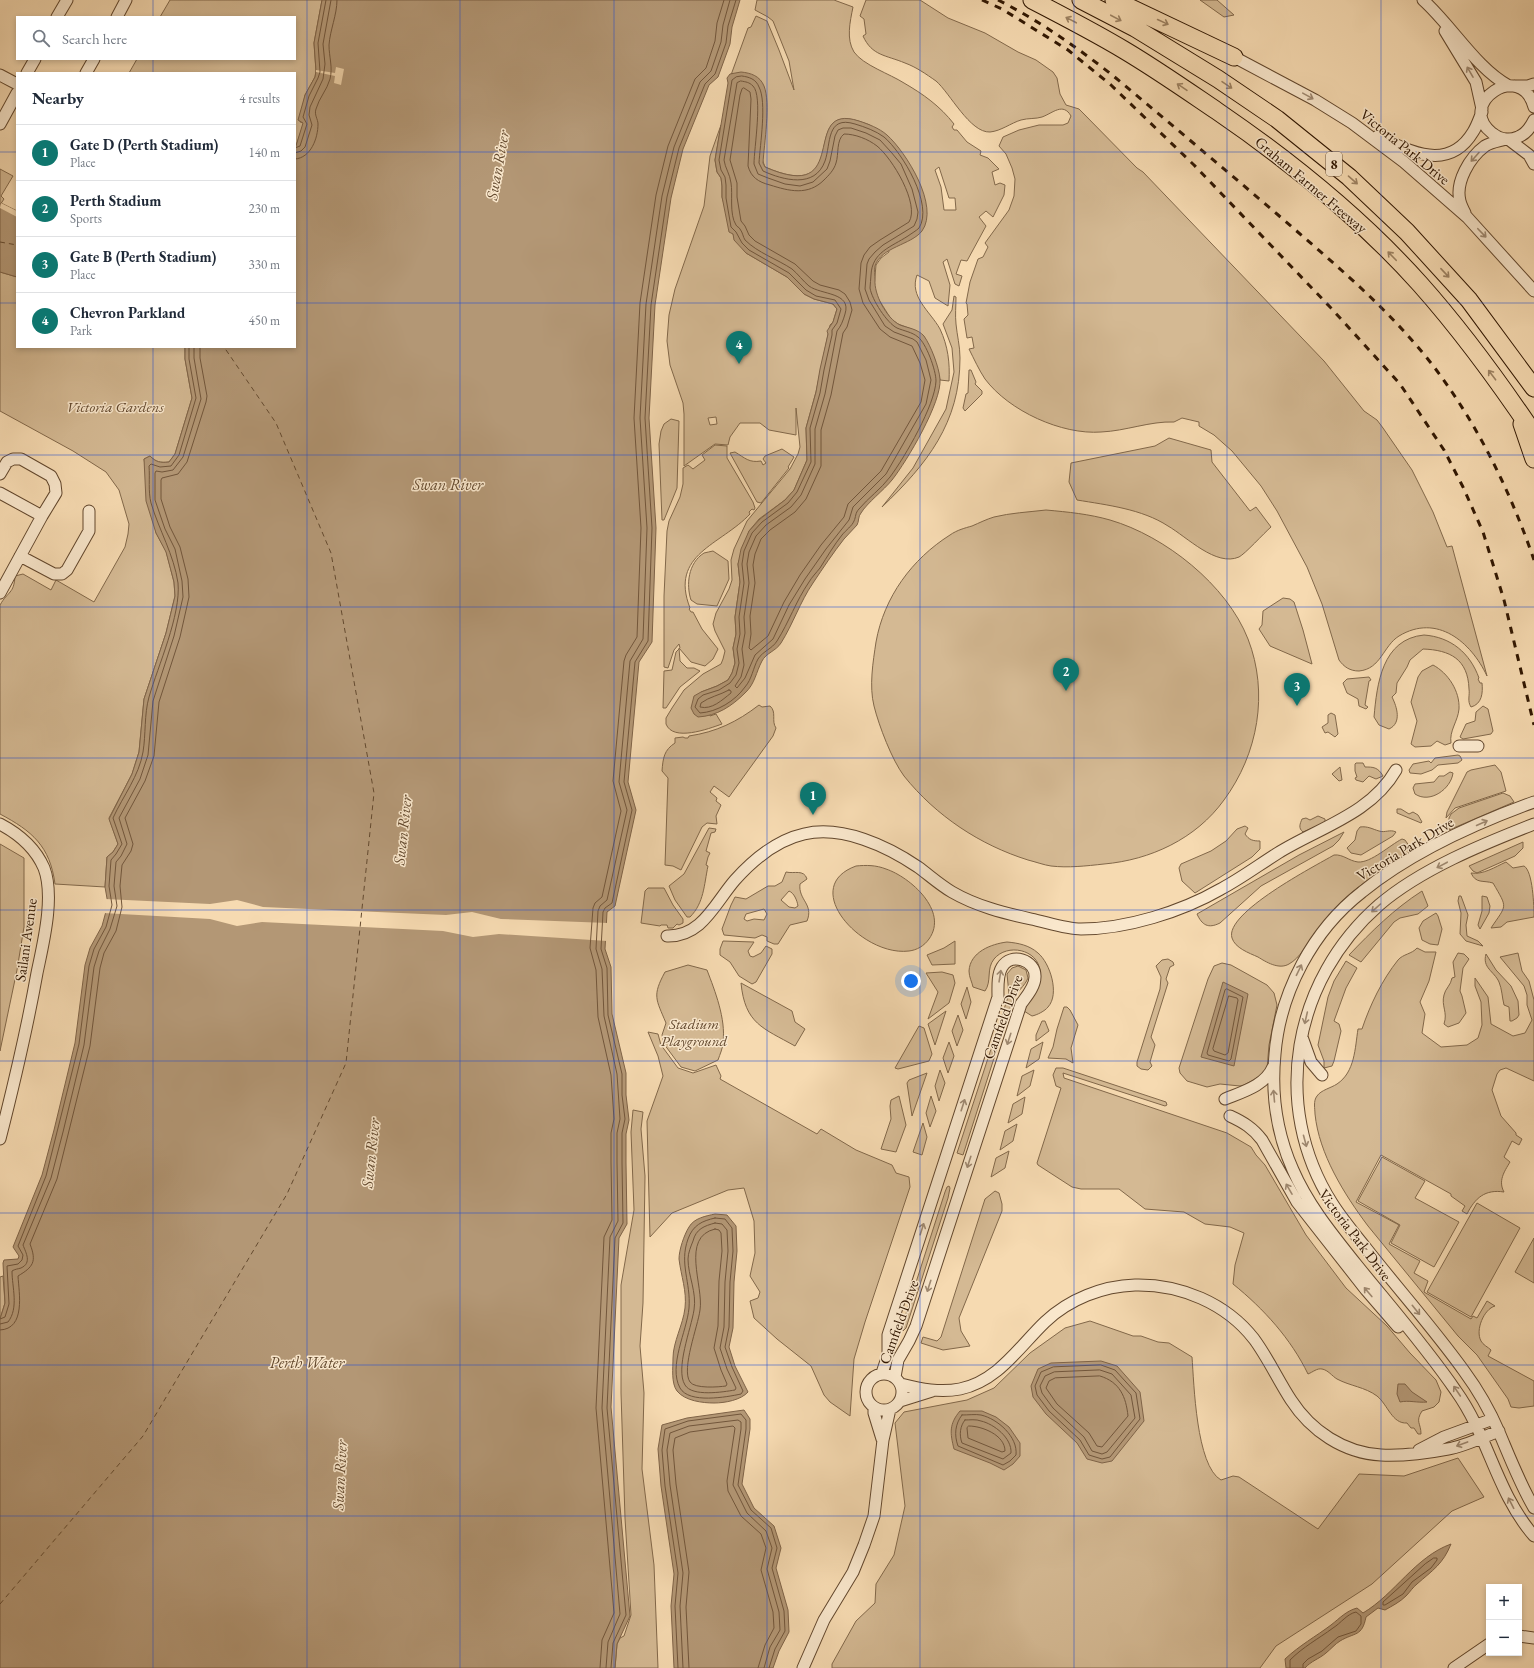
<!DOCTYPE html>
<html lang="en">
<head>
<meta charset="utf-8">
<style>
  :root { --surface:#fff; --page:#f2f2f3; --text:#1f2937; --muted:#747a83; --line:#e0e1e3; --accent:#0f766e }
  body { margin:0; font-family:"EB Garamond",serif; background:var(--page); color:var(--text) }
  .controls { position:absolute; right:12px; bottom:12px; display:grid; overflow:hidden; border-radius:0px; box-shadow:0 2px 6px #0003 }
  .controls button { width:36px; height:36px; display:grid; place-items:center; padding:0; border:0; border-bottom:1px solid var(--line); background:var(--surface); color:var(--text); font:20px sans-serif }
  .you { position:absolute; left:911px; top:981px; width:14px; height:14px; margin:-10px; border:3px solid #fff; border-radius:50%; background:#1a73e8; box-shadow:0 0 0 6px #1a73e833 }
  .badge { display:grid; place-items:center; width:26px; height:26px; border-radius:50%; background:var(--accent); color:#fff; font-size:13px; font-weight:700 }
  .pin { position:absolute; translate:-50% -33px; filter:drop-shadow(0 1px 2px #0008) }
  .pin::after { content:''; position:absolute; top:21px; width:14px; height:12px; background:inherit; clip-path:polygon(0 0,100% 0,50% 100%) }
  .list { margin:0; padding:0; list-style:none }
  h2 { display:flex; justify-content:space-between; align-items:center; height:52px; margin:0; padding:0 16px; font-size:17px }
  h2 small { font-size:13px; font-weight:400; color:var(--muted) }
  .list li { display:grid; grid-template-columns:26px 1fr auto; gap:12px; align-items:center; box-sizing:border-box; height:56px; padding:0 16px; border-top:1px solid var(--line) }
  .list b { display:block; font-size:15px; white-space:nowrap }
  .list p { margin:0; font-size:13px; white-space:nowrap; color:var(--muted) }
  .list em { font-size:13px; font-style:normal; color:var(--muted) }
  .icon { flex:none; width:22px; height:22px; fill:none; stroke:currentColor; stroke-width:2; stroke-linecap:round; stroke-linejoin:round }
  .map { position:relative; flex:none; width:1534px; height:1668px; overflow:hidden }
  .search { position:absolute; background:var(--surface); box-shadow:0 2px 6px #0003; left:16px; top:16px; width:280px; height:44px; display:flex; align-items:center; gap:10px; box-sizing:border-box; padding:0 14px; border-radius:0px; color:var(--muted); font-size:15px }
  .panel { position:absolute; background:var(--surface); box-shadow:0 2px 6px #0003; left:16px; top:72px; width:280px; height:276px; border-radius:0px }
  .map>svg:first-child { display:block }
  .green { fill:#d4b993; stroke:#82684a; fill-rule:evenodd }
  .water { fill:#b39775; stroke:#7f6347 }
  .pier { fill:#f6dab1 }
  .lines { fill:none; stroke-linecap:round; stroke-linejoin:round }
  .shore { stroke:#72563b; stroke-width:1 }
  .ferry { stroke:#644a2f; stroke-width:1; stroke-dasharray:5 4; stroke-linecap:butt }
  .minor-casing { stroke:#62472d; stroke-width:13 }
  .highway-casing { stroke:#301601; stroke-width:19 }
  .minor { stroke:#f9e7cc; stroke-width:11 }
  .highway { stroke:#f6dab1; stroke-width:17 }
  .rail { stroke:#301601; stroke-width:3; stroke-dasharray:7 7; stroke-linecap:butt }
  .oneway { stroke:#9d8262 }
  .oneway2 { stroke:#9f8971 }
  .grid { fill:none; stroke:#1d4ed8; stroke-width:1; stroke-opacity:0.55 }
  .labels { text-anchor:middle; stroke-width:3; stroke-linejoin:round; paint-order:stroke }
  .shield { fill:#f9e7cc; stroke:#6c553e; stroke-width:1 }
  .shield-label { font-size:14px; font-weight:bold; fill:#301601 }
  .street-label { font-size:15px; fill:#301601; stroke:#f9e7cc }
  .park-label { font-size:15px; font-style:italic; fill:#61472d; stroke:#f9e7cc }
  .water-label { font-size:16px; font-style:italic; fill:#644a2f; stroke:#f9e7cc }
</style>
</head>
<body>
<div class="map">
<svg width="1534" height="1668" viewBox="0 0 1534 1668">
  <rect width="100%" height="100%" fill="#f6dab1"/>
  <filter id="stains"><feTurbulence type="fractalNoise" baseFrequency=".005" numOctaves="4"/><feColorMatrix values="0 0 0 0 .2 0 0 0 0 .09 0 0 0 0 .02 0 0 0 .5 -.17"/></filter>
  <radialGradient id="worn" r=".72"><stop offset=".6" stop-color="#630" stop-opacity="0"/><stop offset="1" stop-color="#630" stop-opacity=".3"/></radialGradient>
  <path class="green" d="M 170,0 L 322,0 L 314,43 L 316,71 L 315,77 L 305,95 L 300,122 L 304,123 L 295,149 L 295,73 L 129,73 L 137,59 L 295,59 L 295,17 L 160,17 Z
    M 757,0 L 834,0 L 853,7 C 850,22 846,39 854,52 C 863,65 890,74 904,83 C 923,94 940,106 954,124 L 952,127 L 954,130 L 957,130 L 967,142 L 981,151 L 980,155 L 988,158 L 999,169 L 992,172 L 995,185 L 1000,183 L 1005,185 L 1004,195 L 993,217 L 986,211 L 979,217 L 986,226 L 967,261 L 961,260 L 956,274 L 962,276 L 959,286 L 955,284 L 947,259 L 943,262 L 950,285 L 948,306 L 935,298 L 929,281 L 917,275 C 909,297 930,311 940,329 C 948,346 950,363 949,381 L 940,380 L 934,357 L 917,331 L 898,324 L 891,319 L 876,295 L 874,287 L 876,265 L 881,258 L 889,252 L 870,125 C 861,122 852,118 843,119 C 808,122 846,202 765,167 L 731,75 L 748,28 L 751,27 L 756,16 L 767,21 L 779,50 L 794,90 L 789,61 L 773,21 L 768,17 L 755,10 ZM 939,167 L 949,198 L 955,198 L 956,210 L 944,210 L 941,187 L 935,170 Z
    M 866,0 L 920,0 L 948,18 L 985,33 L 1018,52 L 1036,60 L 1053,72 L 1057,78 L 1060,94 L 1066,105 L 1079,109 L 1083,113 L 1137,168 L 1143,172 L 1324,361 L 1364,411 L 1377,420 L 1383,428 L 1412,470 L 1433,512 L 1447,547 L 1452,546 L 1487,676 C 1471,642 1437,613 1399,636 C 1383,646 1381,669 1359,671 C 1350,671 1344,667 1339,660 L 1322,604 L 1307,567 L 1277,511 L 1261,486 L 1232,451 L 1214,435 L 1199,426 L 1199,422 L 1182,418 L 1174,422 C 1150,421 1126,431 1101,432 C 1062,435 1009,411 985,379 C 979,370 974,359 969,349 L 974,348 L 972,337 L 967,338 L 964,319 L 968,315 L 967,304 L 966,303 L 970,282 L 978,259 L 983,257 L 988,247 L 985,243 L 1009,210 L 1014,196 L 1015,179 L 1012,168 L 1006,154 L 999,146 L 1003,137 L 1019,130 L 1039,125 L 1063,125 L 1068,123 L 1071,116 C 1063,102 1053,113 1042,117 C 1036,119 1028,118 1021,120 C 1011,123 1001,131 990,132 C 970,133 950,93 936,81 C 926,74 916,67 905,63 C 886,55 872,56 863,36 L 866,34 L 864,19 L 860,16 Z
    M 1200,0 L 1217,0 L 1234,15 L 1224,17 Z
    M 721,125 L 715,160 L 717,172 L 721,178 L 722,186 L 722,197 L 734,237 L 746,253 L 787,277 L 804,294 L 814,299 L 833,304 L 837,309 L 833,322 L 830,325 L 816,392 L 806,428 L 807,460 L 794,490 L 785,500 L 759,519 L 749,531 L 738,564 L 740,582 L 735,617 L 736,634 L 733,648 L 735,663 L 732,673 L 728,680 L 717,686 L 701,692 L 710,716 L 716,714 L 722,724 C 708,729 673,742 666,724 L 666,718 L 672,708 L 684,690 L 703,674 L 721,664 L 723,659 L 725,651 L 715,631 L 713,624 L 716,613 L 729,589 L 732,580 L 731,560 L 734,549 L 747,521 L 790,469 L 798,454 L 800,447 L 796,408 L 796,435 L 769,430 L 760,423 L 740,423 L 730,437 L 728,445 L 715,444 L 684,466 L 684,414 L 683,403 L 670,365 L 667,341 L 669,315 L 675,289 L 704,206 L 710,156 ZM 716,417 L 717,424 L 710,425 L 708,418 Z
    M 0,169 L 13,176 L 1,196 L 4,199 L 0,205 Z
    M 0,272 L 17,277 L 17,347 L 185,347 L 185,359 L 192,398 L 175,454 L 169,462 C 160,463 156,462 150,456 L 144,459 L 156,533 L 166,551 L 174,582 L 175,596 L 166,633 L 144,699 L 139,752 L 132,774 L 109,818 L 118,844 L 113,852 L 107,857 L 105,887 L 55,884 C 50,846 32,831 0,814 L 0,605 C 8,591 14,594 15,576 L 23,574 L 51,590 L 56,580 L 94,602 L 125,547 L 128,534 L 129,524 L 119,490 L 106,472 L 73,451 L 0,411 Z
    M 954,296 L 956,297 C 956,306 955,315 956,324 C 957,335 960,346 960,358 C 960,423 927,464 882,507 L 913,468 L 946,409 L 954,372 L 952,348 L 943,324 L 952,310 Z
    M 971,370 L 976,382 L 975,384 L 982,391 L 982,394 L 965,411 L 963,408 L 966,394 L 968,393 L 969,370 Z
    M 671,419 L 679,421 L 677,488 L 664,520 L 662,520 L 659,444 L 661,431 L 664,424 Z
    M 1169,438 L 1211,450 L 1212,462 L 1250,511 L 1256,507 L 1271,527 C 1264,533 1245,554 1239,557 C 1216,567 1187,537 1168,526 C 1142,509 1107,505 1077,500 L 1069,482 L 1071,463 L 1155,446 Z
    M 715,445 L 727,446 L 727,458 L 753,502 L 755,508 L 754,510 L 752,509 L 749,512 L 750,514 C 721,545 669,554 690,608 L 689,609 L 691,612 L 693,612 L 702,629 L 718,649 L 713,659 L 705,666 L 691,662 L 679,648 L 680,661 L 687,668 L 694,668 L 700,671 L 680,687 L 666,708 L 663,708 L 664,671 L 672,670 L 676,652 L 680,648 L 679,644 L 674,650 L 668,668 L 664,667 L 664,596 L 667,531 L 669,521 L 680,497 L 683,484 L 683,468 L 688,465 L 693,469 L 705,460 L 702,455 Z
    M 782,449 L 794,457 L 788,467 L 789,468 L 761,503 L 757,502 L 730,453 L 735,452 C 745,458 749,463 761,461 L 763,465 L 766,463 L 763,459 L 765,456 Z
    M 1046,510 C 1068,512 1089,514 1110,520 C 1165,536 1227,585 1248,639 C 1269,693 1258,754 1224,800 C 1196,839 1150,860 1104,864 C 1086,866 1068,868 1051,866 C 1044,865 1036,862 1028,860 C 980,845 936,816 904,776 C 892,760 879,726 874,706 C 869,686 873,662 876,642 C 884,597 912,559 950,535 C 957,530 965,528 972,526 C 979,523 987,519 994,517 C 1010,513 1029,512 1046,510 Z
    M 713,551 L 728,561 L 729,579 L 717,606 L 697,604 L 691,600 C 686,585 688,563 704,553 C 707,552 710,552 713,551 Z
    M 1283,598 L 1290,599 L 1294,602 L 1303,630 L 1312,664 L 1270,646 L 1259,629 L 1262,625 L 1263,611 Z
    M 1424,635 C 1451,637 1470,653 1479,678 L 1478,679 L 1480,683 L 1482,683 C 1483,693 1482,704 1471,707 C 1467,701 1470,695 1469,689 C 1468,659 1450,650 1423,649 L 1410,660 L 1407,667 L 1397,683 L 1396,693 L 1392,697 C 1397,707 1402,723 1389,729 L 1379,725 L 1374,717 C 1377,684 1382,639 1424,635 Z
    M 1433,665 C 1448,673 1460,691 1459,709 C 1458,721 1449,731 1451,743 L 1445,745 L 1437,741 L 1431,746 L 1415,747 L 1411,744 L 1417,721 L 1411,702 L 1418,677 L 1422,671 Z
    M 1369,677 L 1371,680 L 1369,681 L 1365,705 L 1368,707 L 1366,709 L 1359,706 L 1358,699 L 1347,693 L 1343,683 L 1347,679 Z
    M 759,705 L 762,707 L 770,706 C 777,712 771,721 776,728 L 773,736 L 729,797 L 714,786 L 710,792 L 717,798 L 716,801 L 721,805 L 716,816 L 717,824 L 707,823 L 702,827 L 681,870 L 673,866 L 665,865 L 668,778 L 662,771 C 663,758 664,750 675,743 L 675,738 L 683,737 L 685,738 L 688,738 L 689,736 C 716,732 737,722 759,705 Z
    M 1483,706 L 1488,709 L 1493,731 L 1491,734 L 1463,739 L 1460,737 L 1466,724 L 1475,721 L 1476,712 Z
    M 1331,713 L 1335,715 L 1338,734 L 1335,737 L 1328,732 L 1325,733 L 1322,727 L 1328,723 L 1328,715 Z
    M 1458,755 L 1460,756 L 1462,760 L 1458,763 L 1438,765 L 1432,770 L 1421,774 L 1410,773 L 1409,770 L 1413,764 L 1429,761 L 1431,763 L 1435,758 Z
    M 1356,763 L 1363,763 L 1365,767 C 1373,767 1378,767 1383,776 L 1376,779 L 1369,776 L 1363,782 L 1356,780 L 1355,778 L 1357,777 L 1355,771 L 1355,764 Z
    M 1495,765 L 1501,772 L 1506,791 L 1455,808 L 1446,818 L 1447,812 L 1467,772 L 1471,770 Z
    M 1340,767 L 1342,780 L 1339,781 L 1332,774 Z
    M 1450,772 L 1453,773 C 1451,789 1430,804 1415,794 L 1413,788 L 1415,784 L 1434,782 L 1439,776 L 1444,776 Z
    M 1503,793 L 1510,796 L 1514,802 L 1449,830 L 1449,818 L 1451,814 L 1459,808 Z
    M 1397,809 L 1401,809 L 1409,814 L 1413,812 L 1418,815 L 1422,822 L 1421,823 L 1397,813 Z
    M 1318,816 L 1325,819 L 1325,823 L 1303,832 C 1298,828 1300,824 1302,819 L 1306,818 L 1310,820 Z
    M 1245,826 L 1248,828 L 1245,834 C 1249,840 1253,841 1260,841 L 1260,849 L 1252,857 L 1195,893 L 1182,881 L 1179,868 L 1181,864 L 1211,851 L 1226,841 L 1237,829 Z
    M 1360,827 C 1368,826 1372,829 1379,831 C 1385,833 1390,829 1396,832 L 1393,836 L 1361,855 L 1351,853 L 1347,848 L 1355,840 L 1357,831 Z
    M 709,828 L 716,829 L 715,832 L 711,833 L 706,851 L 710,853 L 708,857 L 706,865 L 708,866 C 704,885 704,903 690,917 L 687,917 L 675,900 L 669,886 L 684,874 Z
    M 1344,832 L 1339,840 L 1333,846 L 1261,886 L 1220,923 C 1208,929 1202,925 1197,914 L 1299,855 Z
    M 1402,839 L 1405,840 L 1412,850 L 1411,853 C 1403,858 1395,862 1387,867 C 1371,877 1355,889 1341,902 C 1332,912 1322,923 1314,934 C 1307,944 1300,958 1289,964 C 1279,970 1266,962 1258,957 C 1249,953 1235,948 1232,938 C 1224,913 1315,866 1334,855 C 1343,854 1349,861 1358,862 C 1371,863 1390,845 1402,839 Z
    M 1523,842 L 1523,848 L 1515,856 L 1477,873 L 1473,871 L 1469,866 Z
    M 0,844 L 24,858 L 24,927 L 17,970 L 0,1051 Z
    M 1506,862 L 1513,868 L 1524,866 C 1533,871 1534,907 1534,917 L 1507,922 L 1501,927 L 1491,928 C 1507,904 1508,909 1493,883 C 1483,880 1476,884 1471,873 C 1483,875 1495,867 1506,862 Z
    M 856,866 C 866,865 876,865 886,869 C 910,877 949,911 929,939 C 924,946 917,950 909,951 C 862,957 798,887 856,866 Z
    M 786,872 C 794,874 804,869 807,879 L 800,884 C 798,900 814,904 807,921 L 790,925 L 778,944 L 774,944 L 767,941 L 767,937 L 762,935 L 755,938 L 724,935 L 722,929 L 731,905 L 735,897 L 746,899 L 768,886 L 775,886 L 782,882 ZM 789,891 C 794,893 797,900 798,906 L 795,908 L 789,907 L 781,900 ZM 764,909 L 767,914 L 764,920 L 754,919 L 747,921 L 744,919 L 746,914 Z
    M 648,888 L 664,888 L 673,905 L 683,919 L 683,923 L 679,925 L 677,924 L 673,928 L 668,928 L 667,925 L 661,925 L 660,926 L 641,923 L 645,891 Z
    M 1422,891 L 1428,906 L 1418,914 L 1400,918 L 1394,922 L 1361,962 L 1349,955 C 1372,931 1394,909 1422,891 Z
    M 1459,896 L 1461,896 L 1468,915 L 1466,925 L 1467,936 L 1478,941 L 1483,946 L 1466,941 L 1460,934 L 1461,913 L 1458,901 Z
    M 1482,896 L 1487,897 L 1490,906 L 1489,913 L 1480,929 L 1478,925 L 1482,911 Z
    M 1436,913 L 1438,916 L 1442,929 L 1438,945 L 1430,944 L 1422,940 L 1419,928 L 1423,921 Z
    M 723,941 L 754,942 L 748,951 L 750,956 L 753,957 L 761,953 L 766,946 L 772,949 L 772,954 L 756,982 L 752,984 L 739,976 L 730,962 L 720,955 L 720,949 Z
    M 955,941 L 955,964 L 932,965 L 927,955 L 944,948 Z
    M 1007,942 C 1018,943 1029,945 1038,953 C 1050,963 1060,994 1048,1007 C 1045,1011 1037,1015 1032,1016 L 1024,1011 C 1029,999 1041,984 1040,971 C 1038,949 1007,943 994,959 C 986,969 992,981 985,991 L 973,987 C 972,982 969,977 969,971 C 970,952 991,944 1007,942 Z
    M 1417,948 L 1425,952 L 1436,952 L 1429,981 L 1420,1002 L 1425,1014 L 1422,1033 L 1441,1047 L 1467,1045 L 1478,1038 L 1482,1025 L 1481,1002 L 1475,986 L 1475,978 L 1488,997 L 1491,1024 L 1513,1036 L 1525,1033 L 1532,1020 L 1527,1005 L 1527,995 L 1524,986 L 1500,957 L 1518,953 L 1522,971 L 1529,981 L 1534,1000 L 1534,1081 L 1506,1068 L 1500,1070 L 1497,1074 L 1492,1090 L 1501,1116 L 1516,1133 L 1516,1135 L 1522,1139 L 1519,1145 L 1512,1141 L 1504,1157 L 1510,1162 C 1504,1172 1498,1181 1504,1192 C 1485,1189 1475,1198 1467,1214 L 1462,1211 L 1465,1206 L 1451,1196 L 1451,1194 L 1381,1155 L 1356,1202 L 1399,1225 L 1389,1244 L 1420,1261 L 1414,1273 L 1428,1281 L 1424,1292 L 1471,1319 L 1473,1316 L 1477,1318 L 1487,1301 L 1495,1306 C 1484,1309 1475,1330 1481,1341 C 1483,1345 1488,1347 1491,1350 L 1488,1356 L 1534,1381 L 1534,1406 L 1519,1408 L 1511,1407 L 1508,1399 L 1477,1355 L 1458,1336 L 1368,1226 C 1344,1194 1319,1154 1315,1114 C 1315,1109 1313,1101 1317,1096 C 1321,1090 1331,1088 1337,1084 C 1355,1072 1355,1048 1358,1029 L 1362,1029 C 1370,1005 1382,980 1398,960 C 1403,954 1412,954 1417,948 Z
    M 1458,953 L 1464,954 L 1469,959 L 1463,968 L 1460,991 L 1462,996 L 1466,1013 L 1459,1023 L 1448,1027 L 1444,1024 C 1448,1012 1441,1006 1444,995 C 1445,989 1451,985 1452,978 L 1455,977 L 1453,962 Z
    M 1486,954 L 1496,970 L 1511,986 L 1518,1001 L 1519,1015 L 1517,1018 L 1512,1021 L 1510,1021 L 1509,1007 L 1504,1005 C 1502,997 1502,989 1499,982 C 1494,971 1482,968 1486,954 Z
    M 1168,959 L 1173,962 L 1174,965 L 1170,967 L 1166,979 L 1168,983 L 1151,1037 L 1155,1045 L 1150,1062 L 1152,1066 L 1148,1070 L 1141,1069 L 1137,1066 L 1137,1062 L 1160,989 L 1161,977 L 1156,966 L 1162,960 Z
    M 1346,961 L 1357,968 L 1346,988 L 1334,1021 L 1339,1024 L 1341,1031 L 1334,1061 L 1332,1066 L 1324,1068 L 1324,1061 L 1318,1045 L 1328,997 L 1334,981 Z
    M 1222,963 L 1231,965 L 1267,985 L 1274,993 L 1277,1005 L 1269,1045 L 1267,1069 L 1264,1074 L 1244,1085 L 1240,1086 L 1220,1084 L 1207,1087 L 1187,1081 L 1180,1073 L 1179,1068 L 1208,979 L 1214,966 Z
    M 688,965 L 707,970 C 715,991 726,1019 723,1042 C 723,1048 720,1054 718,1060 L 695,1071 L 681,1067 L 664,1044 L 662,1035 L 666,1023 C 656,999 652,996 665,972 Z
    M 1018,966 L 1026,970 L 1028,978 C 1025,986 1016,992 1012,1002 L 963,1155 L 957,1153 L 1009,994 L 1007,974 L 1012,968 Z
    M 942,972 L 953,975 L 955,983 L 949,1003 L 928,1019 L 938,992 L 926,973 Z
    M 741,983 L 792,1011 L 795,1022 L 805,1029 L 795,1046 C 763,1028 745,1024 741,983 Z
    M 967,987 L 971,1002 L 966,1019 L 961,1004 Z
    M 1064,1007 L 1067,1007 L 1070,1010 L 1078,1025 L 1071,1048 L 1073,1063 L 1066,1059 L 1048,1058 L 1053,1047 L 1057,1029 Z
    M 946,1011 L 935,1045 L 928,1024 Z
    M 958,1015 L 963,1030 L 957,1046 L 952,1031 Z
    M 1042,1021 L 1045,1021 L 1049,1031 L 1036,1041 L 1036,1035 Z
    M 919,1026 L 924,1028 L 932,1054 L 929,1061 L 898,1069 L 895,1068 Z
    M 648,1032 L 658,1034 L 661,1045 L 678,1068 L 693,1073 L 716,1065 L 721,1076 L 720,1079 L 817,1134 L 821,1129 L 856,1150 L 892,1165 L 896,1173 L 909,1177 L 910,1187 L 865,1322 L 854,1359 L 850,1416 L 830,1402 L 824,1395 L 811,1366 L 777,1339 L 754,1318 L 750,1301 L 758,1298 L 760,1292 L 750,1276 L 755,1253 L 754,1221 L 744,1188 L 728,1190 L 672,1213 L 650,1237 L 647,1121 L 663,1076 L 658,1056 Z
    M 949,1042 L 954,1056 L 948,1073 L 943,1058 Z
    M 1043,1042 L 1039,1059 L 1026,1068 L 1031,1049 Z
    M 1056,1068 L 1063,1068 L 1166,1102 L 1167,1105 L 1165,1106 L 1063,1073 L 1064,1078 L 1227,1133 L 1251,1147 L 1256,1155 L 1265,1165 L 1306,1235 L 1346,1288 L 1387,1326 L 1410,1353 L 1436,1380 L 1441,1392 L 1439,1402 L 1434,1407 L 1422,1411 C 1415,1422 1421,1423 1421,1434 L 1418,1434 L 1414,1428 L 1411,1428 L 1407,1423 C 1392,1424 1388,1405 1377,1396 C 1365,1387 1350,1386 1337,1379 C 1332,1376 1328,1370 1322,1369 C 1317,1368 1313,1372 1308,1374 C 1291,1339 1264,1309 1233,1284 L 1235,1265 L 1244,1233 L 1230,1227 L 1205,1224 L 1184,1212 L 1145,1209 L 1119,1189 L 1081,1189 L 1072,1187 L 1038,1165 L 1037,1163 L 1061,1088 L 1056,1086 L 1053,1075 Z
    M 940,1070 L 945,1083 L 939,1101 L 935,1086 Z
    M 1034,1070 L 1030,1086 L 1017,1096 L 1022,1076 Z
    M 927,1073 L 912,1116 L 907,1083 L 909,1080 Z
    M 899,1096 L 906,1125 L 896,1152 L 881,1149 L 891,1119 L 890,1106 L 891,1100 Z
    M 931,1096 L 936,1111 L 930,1127 L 926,1113 Z
    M 1025,1097 L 1022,1114 L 1008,1123 L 1013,1104 Z
    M 633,1110 L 643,1112 L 641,1129 L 645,1176 L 643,1303 L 640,1346 L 644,1393 L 642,1469 L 654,1565 L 658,1668 L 615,1668 L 617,1644 L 620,1638 L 624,1636 L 631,1615 L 625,1518 L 621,1393 L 621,1285 L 634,1210 L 631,1132 Z
    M 923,1123 L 927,1137 L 922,1155 L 913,1152 Z
    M 1017,1124 L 1013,1141 L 1000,1150 L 1005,1131 Z
    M 1009,1151 L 1005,1168 L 991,1177 L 996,1158 Z
    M 1382,1157 L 1425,1181 L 1415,1198 L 1459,1222 L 1434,1267 L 1391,1243 L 1400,1225 L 1358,1201 Z
    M 949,1186 L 950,1188 L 948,1198 L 906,1328 L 903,1331 L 902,1326 L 945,1192 L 947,1187 Z
    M 995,1191 L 999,1193 L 1002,1204 L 1002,1211 L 959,1318 L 961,1331 L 970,1346 L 943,1350 L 921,1343 L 923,1337 L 937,1341 L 941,1337 L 985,1199 Z
    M 1477,1203 L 1520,1228 L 1471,1317 L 1427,1292 Z
    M 1534,1238 L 1534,1283 L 1515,1272 Z
    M 3,1276 L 5,1303 L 0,1319 L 0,1277 Z
    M 1090,1321 L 1133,1336 L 1141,1336 L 1158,1342 L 1169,1343 L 1192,1357 C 1194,1383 1196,1466 1221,1480 L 1233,1476 L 1239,1477 L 1318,1529 L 1359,1474 L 1404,1476 L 1458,1458 L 1484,1497 L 1452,1511 L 1372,1584 L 1276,1646 L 1260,1668 L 832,1668 L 832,1664 L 856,1621 L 875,1603 L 876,1584 L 894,1555 L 905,1506 L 895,1423 L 904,1412 L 967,1400 L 994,1388 L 1030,1353 L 1065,1328 Z"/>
  <path class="water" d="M 322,0 L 740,0 L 732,27 L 730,44 L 718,77 L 709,85 L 683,149 L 671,198 L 655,305 L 649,418 L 656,528 L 652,642 L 639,662 L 628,782 L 636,810 L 615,906 L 607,912 L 605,949 L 611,967 L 612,1014 L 626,1073 L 626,1095 L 629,1120 L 626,1134 L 626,1163 L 627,1224 L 619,1238 L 611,1407 L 630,1616 L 617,1644 L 615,1668 L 0,1668 L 0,1319 L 5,1303 L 3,1263 L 4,1260 L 18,1259 L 19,1256 L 13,1247 L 42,1175 L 54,1130 L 75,1043 L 85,965 L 90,948 L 102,926 L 108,904 L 105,887 L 107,857 L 113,852 L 118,844 L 109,819 L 132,774 L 139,752 L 144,699 L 166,633 L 175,596 L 174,582 L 166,552 L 156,533 L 146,501 L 144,459 L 150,456 C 156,462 160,463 169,462 L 175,454 L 192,398 L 185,359 L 185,347 L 295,347 L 295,149 L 303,123 L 298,120 L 305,95 L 315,77 L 316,71 L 314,43 Z
    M 741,72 C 751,73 760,76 764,86 C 771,103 764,144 763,163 L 765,167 C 854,206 798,101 859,121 C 868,124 879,128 887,135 C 906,152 940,206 922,231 C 911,245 881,247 875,266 C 874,270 875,275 875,280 C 874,294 886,318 900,325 C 908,328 918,329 924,336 C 931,346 939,367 940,379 C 942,402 907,461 892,480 C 884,490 867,503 861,513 C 858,516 859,522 857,525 C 853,530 848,534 844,539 C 833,553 823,568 813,583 C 800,602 793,624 781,643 C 776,651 766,653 762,661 C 756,672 755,684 745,693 C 732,706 717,716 698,717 L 694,714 L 691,708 L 694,696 L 701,692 L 717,686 L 728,680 L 732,673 L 735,663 L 733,648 L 736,634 L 735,617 L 740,582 L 738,564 L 741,549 L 749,531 L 760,519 L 785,500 L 794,490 L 807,460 L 806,428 L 816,392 L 820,369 L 828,334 L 827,331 L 833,322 L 837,309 L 833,304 L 814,299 L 804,294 L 787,277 L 746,253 L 734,240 L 733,234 L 729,232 L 722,197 L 722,186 L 721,178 L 717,172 L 715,160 L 728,83 L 727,78 L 730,74 Z
    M 1,203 L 17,211 L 17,277 L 0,272 L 0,205 Z
    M 1223,982 L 1248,994 L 1234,1066 L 1201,1057 Z
    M 715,1214 L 727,1215 L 736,1226 L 737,1251 L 734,1282 L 733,1328 L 729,1347 L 735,1366 L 748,1392 C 741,1400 725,1403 714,1403 C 703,1403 685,1401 677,1391 C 671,1383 673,1368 673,1358 C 673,1342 683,1325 685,1308 C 687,1291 681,1276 679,1259 C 679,1250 684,1235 689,1227 C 694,1218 706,1216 715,1214 Z
    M 1101,1361 L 1117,1366 L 1140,1392 L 1144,1421 L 1112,1461 L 1102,1463 L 1087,1459 L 1077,1443 L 1046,1414 L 1033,1397 L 1031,1386 L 1038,1369 L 1051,1363 Z
    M 1398,1384 L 1405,1384 L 1412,1392 L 1427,1402 C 1417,1403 1409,1400 1400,1402 L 1397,1394 Z
    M 744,1410 L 750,1419 L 750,1429 L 742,1484 L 754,1508 L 774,1526 L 781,1548 L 776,1568 L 788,1610 L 789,1632 L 779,1651 L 773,1668 L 674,1668 L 671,1606 L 674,1574 L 661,1486 L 658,1449 L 662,1425 L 687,1418 Z
    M 960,1411 L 982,1411 L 996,1417 L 1009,1427 L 1020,1443 L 1020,1456 L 1013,1464 L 1004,1470 L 990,1463 L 954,1449 C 950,1433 949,1424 960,1411 Z
    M 1451,1544 C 1443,1564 1433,1570 1417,1584 C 1413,1587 1410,1592 1406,1596 C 1400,1602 1392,1606 1385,1610 L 1378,1608 L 1366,1617 C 1362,1637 1355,1632 1340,1641 C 1335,1644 1331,1649 1326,1653 C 1319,1659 1311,1661 1305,1668 L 1286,1668 L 1285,1659 C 1300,1645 1315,1637 1331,1625 C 1340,1618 1346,1611 1357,1608 L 1363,1613 C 1395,1594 1415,1557 1451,1544 Z"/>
  <path class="pier" d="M 336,67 L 344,69 L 341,85 L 334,83 L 335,76 L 316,72 L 316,70 L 335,73 Z
    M 1,203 L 17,211 L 17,217 L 0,208 Z
    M 105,899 L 210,904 L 237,900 L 263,907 L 446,915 L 472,912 L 501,919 L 608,923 L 607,941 L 499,934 L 473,937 L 443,931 L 262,922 L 237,926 L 210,919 L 103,913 L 106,904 Z"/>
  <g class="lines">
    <path class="shore" d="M 742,76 C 749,77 756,79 759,87 C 767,102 760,145 759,163 L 763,171 C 783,180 815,189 825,161 C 831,144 826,115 855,124 C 865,127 876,131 884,137 C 902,152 934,205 919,228 C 916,231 912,233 908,236 C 891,247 872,252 871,275 C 871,279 870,284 870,288 C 872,300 887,323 897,328 C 904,331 912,332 918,337 C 926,343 936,370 936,381 C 935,405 905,457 890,477 C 881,489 868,498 859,509 C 855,513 856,517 854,521 C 852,526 846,530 842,535 C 834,545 827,557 820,568 C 816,573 812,577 809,582 C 796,601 789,622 777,641 C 772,649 763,651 758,659 C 753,668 752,679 745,687 C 735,701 717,712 700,713 L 695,707 L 698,699 L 703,695 L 719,690 L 730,683 L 736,675 L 739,663 L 737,649 L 740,634 L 739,617 L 744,583 L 742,564 L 744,551 L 752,533 L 762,522 L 788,503 L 797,492 L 811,462 L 810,428 L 820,393 L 824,370 L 832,335 L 832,330 L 837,323 L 841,309 L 835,300 L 816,296 L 806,290 L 789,273 L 749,250 L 742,243 L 736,232 L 731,227 L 726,198 L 726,185 L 725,177 L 721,170 L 719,160 L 732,80 L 736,77 Z
      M 741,81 C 746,82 749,82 753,86 C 763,96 754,148 754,164 L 758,174 L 768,178 L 785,184 L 800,186 L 813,182 L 827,169 L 830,161 L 835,136 L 838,130 L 843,128 L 851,128 L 866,133 L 880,140 L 891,152 L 901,164 L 912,189 L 918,212 L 917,219 L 914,226 L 883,245 L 875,252 L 869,259 L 867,264 L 865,289 L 869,300 L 885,326 L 894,332 L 913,339 L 917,342 L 926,360 L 931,380 L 926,404 L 886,474 L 853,507 L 849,520 L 826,549 L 805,579 L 789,605 L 773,639 L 755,655 L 745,678 L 737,688 L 735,686 L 741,677 L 744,665 L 742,649 L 745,633 L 744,617 L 749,583 L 747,564 L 749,552 L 756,536 L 766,525 L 791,507 L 801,495 L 815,464 L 815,429 L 825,394 L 837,331 C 841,326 843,321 845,314 C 852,292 821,295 809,286 C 803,281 798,274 792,269 C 777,259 758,253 745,240 C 743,237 743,233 740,229 C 739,227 737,227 736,225 C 729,214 733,194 731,183 C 730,174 725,168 724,160 L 737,83 Z
      M 744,88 L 750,92 L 751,99 L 748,166 C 751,177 758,182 770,185 C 789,191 808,196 824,180 C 829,175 834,170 836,163 C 839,154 836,140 844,134 C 855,134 868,139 877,146 C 892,158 920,204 909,222 L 880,240 L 870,247 L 864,255 L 861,263 L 859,289 L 863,303 L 880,329 L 890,337 L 912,346 L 920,363 L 925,380 L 921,402 L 881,471 L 848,504 L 844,517 L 821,545 L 800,575 L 784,602 L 768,636 L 751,650 L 749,648 L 751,634 L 750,616 L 755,583 L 753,565 L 755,554 L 761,539 L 770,530 L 795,512 L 806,499 L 821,466 L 821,430 L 831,395 L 843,333 L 847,327 L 852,310 L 850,302 L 845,294 L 839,290 L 820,285 L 813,281 L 795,264 L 755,241 L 749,235 L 745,226 L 741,221 L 737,197 L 737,183 L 730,160 L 740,95 L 742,89 Z
      M 295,148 L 300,146 L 307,124 L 303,117 L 309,96 L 318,78 L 320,72 L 318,43 L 326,0
      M 295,153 L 301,151 L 305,147 L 312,125 L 309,115 L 310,107 L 323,79 L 325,64 L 323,44 L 331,0
      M 295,159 C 311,158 318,138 318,124 C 318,119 314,115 316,109 C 319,98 327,90 330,79 C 333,67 329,57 329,45 C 330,30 337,15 337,0
      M 729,690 L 731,691 L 731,693 C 722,700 712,710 700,707 L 701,703 C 709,697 720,695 729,690 Z
      M 1227,989 L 1243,997 L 1231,1059 L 1229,1061 L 1208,1055 L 1207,1053 L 1225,990 Z
      M 1229,996 L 1237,998 L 1238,1000 L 1228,1053 L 1225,1055 L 1214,1051 L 1213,1049 Z
      M 715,1218 L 725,1219 L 732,1228 L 733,1251 L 730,1282 L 729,1327 L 725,1347 L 732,1367 L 743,1391 L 741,1394 C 727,1397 689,1404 680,1388 C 668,1366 687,1331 689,1308 C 691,1282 679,1264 688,1239 C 693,1225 702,1221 715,1218 Z
      M 715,1223 L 722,1224 L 727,1230 L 728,1251 L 725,1282 L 724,1327 L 720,1348 L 727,1369 L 736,1388 L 735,1390 C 723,1392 692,1397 685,1385 C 675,1369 691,1329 694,1310 C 697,1292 688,1276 688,1259 C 688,1253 691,1246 693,1241 C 696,1229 704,1226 715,1223 Z
      M 715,1229 L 719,1230 L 721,1233 L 722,1251 L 719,1281 L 718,1326 L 714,1348 L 721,1370 L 727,1384 L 726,1386 C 719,1387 695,1389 690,1382 C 681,1369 698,1326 700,1310 C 704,1286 680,1237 715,1229 Z
      M 0,1319 L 5,1317 L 9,1304 L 7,1266 L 18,1264 L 22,1260 L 23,1255 L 18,1246 L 46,1176 L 79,1044 L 89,966 L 94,949 L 106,927 L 112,905 L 109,886 L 111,860 L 116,854 L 122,844 L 113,818 C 123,796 139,776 143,752 C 146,734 144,715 149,697 C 158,666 181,615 178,583 C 174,555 159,530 151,503 C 148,491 150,478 149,466 L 151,464 L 160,467 L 171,466 L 179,455 L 196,398 L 189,359 L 189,347
      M 0,1324 L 8,1322 C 19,1308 12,1287 12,1271 C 15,1269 18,1269 21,1268 C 32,1263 26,1253 23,1245 L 51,1178 L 63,1132 L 84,1045 L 94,967 L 99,951 L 110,929 L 117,906 L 114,886 L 116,862 L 121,856 L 127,844 L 119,818 L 140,779 L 148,755 L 153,701 L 174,636 L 183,597 L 182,581 L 175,549 L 165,529 L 155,500 L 155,473 L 156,471 L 162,472 L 173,470 L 183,457 L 201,399 L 194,358 L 194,347
      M 0,1330 C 26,1329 19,1293 18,1276 C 33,1267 37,1262 30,1244 L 57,1179 L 90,1046 L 100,968 L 104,953 L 116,931 L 122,907 L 120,886 L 122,865 L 131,851 L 133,844 L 125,818 L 145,781 L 154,756 L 159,702 L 180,637 L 189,597 L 188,579 L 180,547 L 170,527 L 161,499 L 161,480 L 162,478 L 178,474 L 187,462 L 206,402 L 207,396 L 200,358 L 200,347
      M 1101,1365 L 1115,1370 L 1136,1393 L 1140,1419 L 1110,1457 L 1102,1459 L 1089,1455 L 1080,1440 L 1049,1411 L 1037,1395 L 1035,1386 L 1041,1372 L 1053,1367 Z
      M 1100,1370 L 1112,1374 L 1131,1395 L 1135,1418 L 1107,1452 L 1102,1454 L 1092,1451 L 1084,1437 L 1053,1408 L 1042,1393 L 1040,1386 L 1045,1376 L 1054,1372 Z
      M 1100,1376 C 1120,1382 1126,1397 1128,1416 L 1102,1447 L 1097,1446 L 1089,1433 L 1057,1404 L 1046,1388 L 1049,1381 L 1055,1378 Z
      M 962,1415 C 968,1415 976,1414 981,1415 C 998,1419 1018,1437 1016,1455 L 1010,1461 L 1003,1465 L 958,1446 C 954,1435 955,1424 962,1415 Z
      M 965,1420 C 970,1420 976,1419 981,1421 C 994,1424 1012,1438 1011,1453 L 1003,1459 L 962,1443 C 959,1435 960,1426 965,1420 Z
      M 969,1426 C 982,1426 1005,1435 1005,1451 L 1002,1452 L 968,1438 L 967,1428 Z
      M 1434,1558 L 1437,1558 L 1437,1560 L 1431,1568 L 1412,1582 L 1403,1594 L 1385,1605 L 1383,1605 L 1383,1602 L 1425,1564 Z
      M 600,1668 L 602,1640 L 614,1613 L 596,1408 L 604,1237 L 612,1220 L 611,1162 L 611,1133 L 614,1119 L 611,1075 L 598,1017 L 596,970 L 590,948 L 593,908 L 595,903 L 602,897 L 621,811 L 613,781 L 624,661 L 626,655 L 637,637 L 641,528 L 634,418 L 640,303 L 656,195 L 668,146 L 695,79 L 706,68 L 715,41 L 717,23 L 724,0
      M 606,1668 L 608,1642 L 620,1614 L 602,1408 L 610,1237 L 618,1221 L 617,1162 L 617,1133 L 620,1119 L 617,1074 L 604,1016 L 602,969 L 596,949 L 598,911 L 600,906 L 607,900 L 627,810 L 619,782 L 630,661 L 643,639 L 647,528 L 640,418 L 646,304 L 662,196 L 674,147 L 700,82 L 711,71 L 721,42 L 723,25 L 730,0
      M 611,1668 L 613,1643 L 626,1615 L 607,1408 L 615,1238 L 623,1223 L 622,1163 L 622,1133 L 625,1119 L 622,1095 L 622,1074 L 608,1015 L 607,968 L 601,949 L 603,912 L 605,908 L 612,903 L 632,810 L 624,782 L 635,662 L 648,641 L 652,528 L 645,418 L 651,305 L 667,197 L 679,148 L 705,84 L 715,74 L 726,43 L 728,26 L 736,0
      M 678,1668 L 675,1606 L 678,1573 L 665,1486 L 662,1450 L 665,1429 L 688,1421 L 741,1414 L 746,1420 L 746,1429 L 738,1485 L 751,1510 L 771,1528 L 777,1548 L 772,1568 L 784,1611 L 785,1631 L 775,1649 L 769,1668
      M 683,1668 L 680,1606 L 683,1573 L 670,1485 L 667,1450 L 670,1433 L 689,1426 L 738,1420 L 741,1422 L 741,1429 L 733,1485 L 747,1513 L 766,1531 L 772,1548 L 767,1569 L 779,1612 L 780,1630 L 770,1647 L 764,1668
      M 689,1668 L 686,1607 L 689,1572 L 676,1484 L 673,1450 L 675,1438 L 690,1432 L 733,1426 L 735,1428 L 727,1481 L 728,1491 L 741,1516 L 761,1534 L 766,1548 L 761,1570 L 773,1612 L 774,1628 L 765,1645 L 758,1668
      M 1290,1668 L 1290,1660 C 1303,1647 1318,1639 1333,1628 C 1341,1623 1347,1614 1356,1612 L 1361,1616 L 1361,1624 L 1356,1631 L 1338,1637 L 1322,1651 L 1308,1659 L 1303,1664 L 1303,1668"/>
    <path class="ferry" d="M 0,242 L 17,245
      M 0,1604 L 143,1436 L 287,1194 L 346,1063 L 374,793 L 331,553 L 276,423 L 224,347"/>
    <defs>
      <path id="minor" d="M 1423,0 C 1452,26 1476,68 1509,86
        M 57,17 L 67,0
        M 117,17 L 126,0
        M 1445,31 L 1476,82 L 1482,109
        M 1234,57 L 1315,100 L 1352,123 L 1404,162 L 1467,217 L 1534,291
        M 27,73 L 35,59
        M 86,73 L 94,59
        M 0,75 L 17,84
        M 1515,86 L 1528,86 L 1534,84
        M 1534,107 C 1521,59 1455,104 1492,133 C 1499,139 1509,141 1518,137 C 1526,134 1530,128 1534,120
        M 0,124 L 17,93
        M 1378,136 C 1410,152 1449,172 1473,132 C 1477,126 1479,119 1482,112
        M 1508,139 L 1529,155 L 1534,164
        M 1465,213 C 1463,209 1461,205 1460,201 C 1455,182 1470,157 1485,146 C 1491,142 1500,141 1506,139
        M 0,474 L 7,462 L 13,459 L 21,459 L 51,476 L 55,484 L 56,493 L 42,516
        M 0,493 L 42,516 L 0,593
        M 20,556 L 54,574 L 62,574 L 67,570 L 89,531 L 89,511
        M 1459,746 L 1478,746
        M 1534,802 C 1476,823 1410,853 1362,892 C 1313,930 1280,992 1275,1054 C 1271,1094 1277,1134 1293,1170 C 1308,1205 1333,1235 1356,1264 C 1390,1306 1426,1347 1456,1391 C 1489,1437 1496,1492 1534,1536
        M 0,824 C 19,834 35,847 44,868 C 55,897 43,944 37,973 C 27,1029 14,1084 0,1139
        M 1534,824 C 1483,844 1421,869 1379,905 C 1293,980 1270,1105 1332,1203 C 1342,1219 1354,1233 1366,1248 C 1398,1289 1434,1329 1464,1371 C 1478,1390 1490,1411 1499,1432 C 1510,1458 1520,1484 1534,1508
        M 667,936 C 702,937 715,903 735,880 C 753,860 777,840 804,834 C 842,825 887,846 918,867 C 929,875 940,885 952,892 C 976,906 1004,913 1031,919 C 1046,922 1066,929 1081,929 C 1126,929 1181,912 1221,889 C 1240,879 1259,865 1278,853 C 1318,828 1371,814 1396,770
        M 1302,1037 L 1311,1062 L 1322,1075
        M 1225,1099 C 1242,1092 1265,1086 1273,1067
        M 1230,1116 C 1243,1122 1253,1128 1262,1140 L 1297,1202 L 1366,1290 L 1398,1327
        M 882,1373 L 888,1355 L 888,1335 L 998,997 C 998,988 997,975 1002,967 C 1011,952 1036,960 1035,977 C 1035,987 1026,997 1021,1004 L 916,1326 L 909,1341 L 898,1360 L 895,1377
        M866 1392a18 18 0 1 1 36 0a18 18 0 1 1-36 0Z
        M 901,1384 C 921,1389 940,1393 960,1389 C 998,1381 1019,1347 1045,1322 C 1069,1299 1103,1286 1135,1285 C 1180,1284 1226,1303 1254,1339 C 1268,1358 1278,1380 1291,1400 C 1311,1431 1344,1453 1381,1455 C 1403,1456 1427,1453 1448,1449 C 1465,1446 1483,1437 1499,1431
        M 900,1401 L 932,1391
        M 874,1407 L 874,1413 L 882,1439
        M 1419,1450 L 1444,1437 L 1493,1419
        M 1519,1636 L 1534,1638
        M 803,1668 L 824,1620 L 853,1572 L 864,1545 L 874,1516 L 883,1440 L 890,1409
        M 1454,1668 L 1489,1644"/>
      <path id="highway" d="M 1032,0 C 1063,16 1094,32 1124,50 C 1156,69 1186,90 1217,111 C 1290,161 1360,217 1420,284 C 1461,330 1499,382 1534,434
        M 1081,0 L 1135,28 L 1218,79 L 1277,119 L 1349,177 L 1407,232 L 1469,300 L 1534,388
        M 1114,0 L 1234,57
        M 1522,424 L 1534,459"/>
    </defs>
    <use href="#minor" class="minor-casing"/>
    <use href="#highway" class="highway-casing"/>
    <use href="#minor" class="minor"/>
    <use href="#highway" class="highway"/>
    <path class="rail" d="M 982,0 L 1002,9 L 1068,50 L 1111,85 L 1194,165 L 1331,308 L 1400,384 L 1444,450 L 1463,487 L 1483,532 L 1504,600 L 1534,725
      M 998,0 C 1038,20 1075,46 1111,74 C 1166,120 1222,167 1277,214 C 1331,261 1386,306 1431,363 C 1476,421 1510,490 1534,560"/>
  </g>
  <defs><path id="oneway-shaft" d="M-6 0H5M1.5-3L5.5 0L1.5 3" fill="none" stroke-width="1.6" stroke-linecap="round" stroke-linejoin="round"/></defs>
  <g class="oneway">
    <use href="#oneway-shaft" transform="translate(1116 18) rotate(28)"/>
    <use href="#oneway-shaft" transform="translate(1071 20) rotate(-152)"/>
    <use href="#oneway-shaft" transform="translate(1163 22) rotate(25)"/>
    <use href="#oneway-shaft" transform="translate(1227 85) rotate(34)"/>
    <use href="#oneway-shaft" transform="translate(1182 87) rotate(-146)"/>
    <use href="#oneway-shaft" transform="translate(1353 180) rotate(41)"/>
    <use href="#oneway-shaft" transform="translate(1392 256) rotate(-134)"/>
    <use href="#oneway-shaft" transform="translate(1445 273) rotate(47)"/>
    <use href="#oneway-shaft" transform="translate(1492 375) rotate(-127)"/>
  </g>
  <g class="oneway2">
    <use href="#oneway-shaft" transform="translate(1470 72) rotate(-120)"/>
    <use href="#oneway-shaft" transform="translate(1308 96) rotate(29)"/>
    <use href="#oneway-shaft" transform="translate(1475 157) rotate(132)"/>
    <use href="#oneway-shaft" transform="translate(1482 233) rotate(46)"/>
    <use href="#oneway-shaft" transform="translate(1482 823) rotate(-24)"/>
    <use href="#oneway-shaft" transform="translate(1442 865) rotate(152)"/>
    <use href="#oneway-shaft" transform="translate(1376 908) rotate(138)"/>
    <use href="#oneway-shaft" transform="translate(1299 970) rotate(-64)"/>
    <use href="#oneway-shaft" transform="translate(1000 976) rotate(-81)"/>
    <use href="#oneway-shaft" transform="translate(1306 1018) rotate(103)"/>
    <use href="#oneway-shaft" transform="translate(1009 1039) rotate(108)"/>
    <use href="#oneway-shaft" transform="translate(1274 1096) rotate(-95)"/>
    <use href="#oneway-shaft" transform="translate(963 1105) rotate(-72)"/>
    <use href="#oneway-shaft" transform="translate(1305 1141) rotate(75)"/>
    <use href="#oneway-shaft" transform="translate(969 1162) rotate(108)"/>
    <use href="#oneway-shaft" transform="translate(1289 1189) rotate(-120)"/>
    <use href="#oneway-shaft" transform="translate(922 1229) rotate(-72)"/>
    <use href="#oneway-shaft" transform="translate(929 1286) rotate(108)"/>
    <use href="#oneway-shaft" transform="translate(1368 1292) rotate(-130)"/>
    <use href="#oneway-shaft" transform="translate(1416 1310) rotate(51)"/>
    <use href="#oneway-shaft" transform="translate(1457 1391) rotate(-124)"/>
    <use href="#oneway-shaft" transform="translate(1462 1444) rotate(160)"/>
    <use href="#oneway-shaft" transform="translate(1511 1503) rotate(-117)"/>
  </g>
  <path class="grid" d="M 153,0 L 153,17M 307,0 L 307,1668M 460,0 L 460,1668M 614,0 L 614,1668M 767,0 L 767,1668M 920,0 L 920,1668M 1074,0 L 1074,1668M 1227,0 L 1227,1668M 1381,0 L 1381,1668M 153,59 L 153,73M 0,152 L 17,152M 295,152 L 1534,152M 0,303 L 17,303M 295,303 L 1534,303M 153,347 L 153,1668M 0,455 L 1534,455M 0,607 L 1534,607M 0,758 L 1534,758M 0,910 L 1534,910M 0,1061 L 1534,1061M 0,1213 L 1534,1213M 0,1365 L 1534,1365M 0,1516 L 1534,1516"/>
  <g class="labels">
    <rect class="shield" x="1326" y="152" width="16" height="24" rx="3"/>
    <g class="shield-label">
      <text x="1334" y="169">8</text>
    </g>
    <g class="street-label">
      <text transform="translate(1405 147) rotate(39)" y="5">Victoria Park Drive</text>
      <text transform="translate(1311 185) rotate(40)" y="5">Graham Farmer Freeway</text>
      <text transform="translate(1405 849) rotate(-31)" y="5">Victoria Park Drive</text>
      <text transform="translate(26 940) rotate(-82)" y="5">Sailani Avenue</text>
      <text transform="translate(1003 1017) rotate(-70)" y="5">Camfield Drive</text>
      <text transform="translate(1355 1235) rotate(53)" y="5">Victoria Park Drive</text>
      <text transform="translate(899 1322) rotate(-70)" y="5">Camfield Drive</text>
    </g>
    <g class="park-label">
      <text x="115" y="412">Victoria Gardens</text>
      <text x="694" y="1029">Stadium<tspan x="694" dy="17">Playground</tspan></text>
    </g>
    <g class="water-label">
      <text transform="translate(497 165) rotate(-80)" y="6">Swan River</text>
      <text x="448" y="490">Swan River</text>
      <text transform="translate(402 830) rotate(-84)" y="6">Swan River</text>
      <text transform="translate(370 1153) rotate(-84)" y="6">Swan River</text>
      <text x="307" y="1368">Perth Water</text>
      <text transform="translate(339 1475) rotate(-87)" y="6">Swan River</text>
    </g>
  </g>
  <rect width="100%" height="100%" filter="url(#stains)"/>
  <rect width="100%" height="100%" fill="url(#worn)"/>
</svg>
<div class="controls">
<button>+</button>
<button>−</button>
</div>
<div class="you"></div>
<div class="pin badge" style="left:813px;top:815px">1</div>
<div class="pin badge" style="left:1066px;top:691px">2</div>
<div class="pin badge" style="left:1297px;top:706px">3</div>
<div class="pin badge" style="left:739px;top:364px">4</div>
<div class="search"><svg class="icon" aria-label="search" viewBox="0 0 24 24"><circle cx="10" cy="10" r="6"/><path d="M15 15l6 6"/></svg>Search here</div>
<section class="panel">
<h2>Nearby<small>4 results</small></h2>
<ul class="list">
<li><span class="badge">1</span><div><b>Gate D (Perth Stadium)</b><p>Place</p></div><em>140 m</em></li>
<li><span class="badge">2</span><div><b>Perth Stadium</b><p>Sports</p></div><em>230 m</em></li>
<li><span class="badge">3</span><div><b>Gate B (Perth Stadium)</b><p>Place</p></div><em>330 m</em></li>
<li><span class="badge">4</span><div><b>Chevron Parkland</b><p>Park</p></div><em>450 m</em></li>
</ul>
</section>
</div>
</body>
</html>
